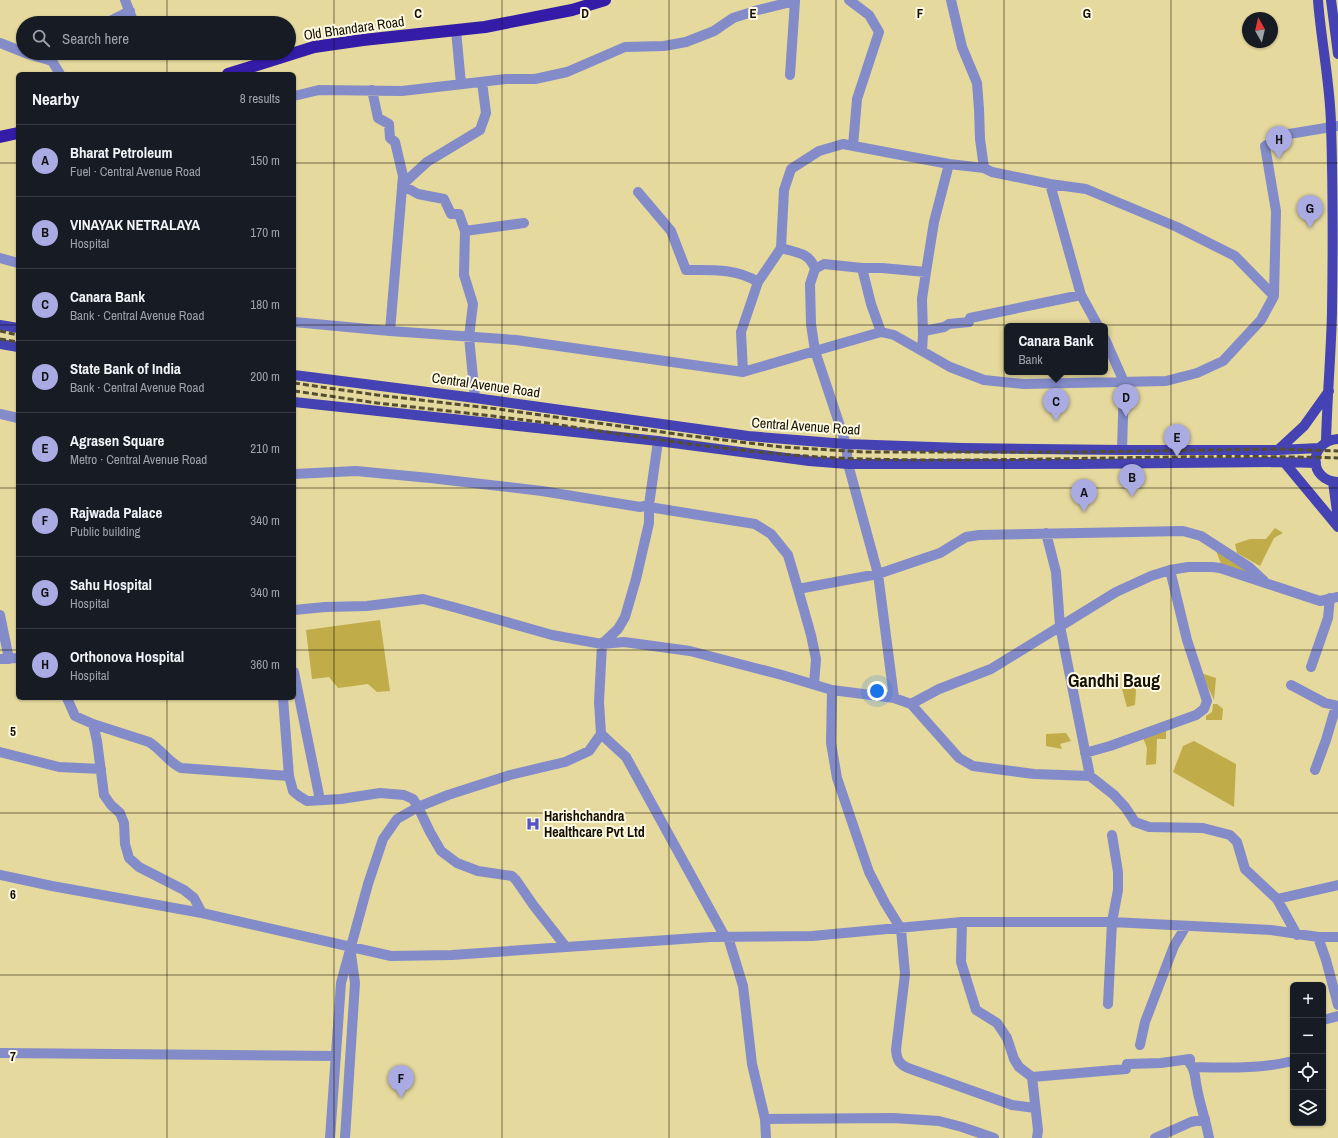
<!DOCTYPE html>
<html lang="en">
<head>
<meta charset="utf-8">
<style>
  :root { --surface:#171b24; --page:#20242c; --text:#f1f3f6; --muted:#9ea1a6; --line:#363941; --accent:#aaabe2 }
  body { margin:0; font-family:"Archivo Narrow",sans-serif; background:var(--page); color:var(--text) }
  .controls { position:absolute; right:12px; bottom:12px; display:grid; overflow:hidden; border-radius:6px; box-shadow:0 1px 3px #0004 }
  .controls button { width:36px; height:36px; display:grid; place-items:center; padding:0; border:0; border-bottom:1px solid var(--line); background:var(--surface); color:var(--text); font:20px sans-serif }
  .compass { position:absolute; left:1242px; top:12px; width:36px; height:36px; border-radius:50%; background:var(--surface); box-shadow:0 1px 3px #0004; rotate:352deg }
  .you { position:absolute; left:877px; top:691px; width:14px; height:14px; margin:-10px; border:3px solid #fff; border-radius:50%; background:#1a73e8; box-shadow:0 0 0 6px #1a73e833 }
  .badge { display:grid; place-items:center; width:26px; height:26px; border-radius:50%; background:var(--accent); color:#111; font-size:13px; font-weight:700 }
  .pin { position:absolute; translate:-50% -33px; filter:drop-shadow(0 1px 2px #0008) }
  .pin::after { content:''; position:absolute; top:21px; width:14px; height:12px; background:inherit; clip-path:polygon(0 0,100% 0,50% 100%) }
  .popup { position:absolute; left:1004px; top:323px; width:104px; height:52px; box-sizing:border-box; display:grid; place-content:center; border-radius:6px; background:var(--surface); filter:drop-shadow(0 1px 3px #0005); font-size:13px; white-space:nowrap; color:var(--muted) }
  .popup b { font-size:15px; color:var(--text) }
  .popup::after { content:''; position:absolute; left:50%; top:100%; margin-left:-8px; border:8px solid transparent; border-top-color:var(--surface) }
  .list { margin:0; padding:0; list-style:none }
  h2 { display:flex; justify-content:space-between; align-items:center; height:52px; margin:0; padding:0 16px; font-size:17px }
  h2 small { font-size:13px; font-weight:400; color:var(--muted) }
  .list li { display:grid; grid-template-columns:26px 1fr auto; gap:12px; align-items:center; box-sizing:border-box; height:72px; padding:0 16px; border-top:1px solid var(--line) }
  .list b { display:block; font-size:15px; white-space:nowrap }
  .list p { margin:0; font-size:13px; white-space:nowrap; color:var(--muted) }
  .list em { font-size:13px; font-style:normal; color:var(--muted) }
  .icon { flex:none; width:22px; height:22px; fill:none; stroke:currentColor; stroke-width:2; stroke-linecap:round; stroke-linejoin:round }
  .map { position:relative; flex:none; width:1338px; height:1138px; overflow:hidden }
  .search { position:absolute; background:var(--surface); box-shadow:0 1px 3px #0004; left:16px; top:16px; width:280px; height:44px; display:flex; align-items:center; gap:10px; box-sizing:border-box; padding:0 14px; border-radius:22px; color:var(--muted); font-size:15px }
  .panel { position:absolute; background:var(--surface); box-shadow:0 1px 3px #0004; left:16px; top:72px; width:280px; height:628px; border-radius:6px }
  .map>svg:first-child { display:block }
  .green { fill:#c0ac49 }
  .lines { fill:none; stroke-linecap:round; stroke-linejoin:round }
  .minor { stroke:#838bc8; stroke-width:10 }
  .major { stroke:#4542b3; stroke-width:10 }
  .highway { stroke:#341ca9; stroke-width:12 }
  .rail { stroke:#544d30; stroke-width:3; stroke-dasharray:6 3; stroke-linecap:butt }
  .grid { fill:none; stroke:#140f00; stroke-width:1; stroke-opacity:0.55 }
  .labels { text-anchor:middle; stroke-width:4; stroke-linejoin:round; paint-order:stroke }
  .street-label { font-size:14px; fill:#140f00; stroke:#fef9e2 }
  .poi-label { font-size:14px; font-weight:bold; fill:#140f00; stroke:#fef9e2; text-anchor:start }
  .district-label { font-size:18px; font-weight:bold; fill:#140f00; stroke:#fef9e2 }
  .grid-label { font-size:13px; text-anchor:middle; font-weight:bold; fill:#140f00; stroke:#fef9e2; stroke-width:4; stroke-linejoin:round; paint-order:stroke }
</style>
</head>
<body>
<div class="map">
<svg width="1338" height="1138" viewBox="0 0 1338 1138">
  <rect width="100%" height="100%" fill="#e5d99e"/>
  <path class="green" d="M 1275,528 L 1283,533 L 1274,538 L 1260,566 L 1237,553 L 1235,544 L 1250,539 L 1266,539 Z
    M 1216,551 L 1250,573 L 1222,566 Z
    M 380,620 L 390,691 L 377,692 L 368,684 L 338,688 L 329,677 L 312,679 L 306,630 Z
    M 1201,673 L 1216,678 L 1214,700 Z
    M 1135,685 L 1136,689 L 1135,705 L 1127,707 L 1122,689 Z
    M 1213,704 L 1217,704 L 1223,709 L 1222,720 L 1206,720 L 1206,716 L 1212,712 Z
    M 1166,730 L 1166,739 L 1157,739 L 1156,764 L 1146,765 L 1147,748 L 1143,738 Z
    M 1066,733 L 1071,741 L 1060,744 L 1062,749 L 1046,746 L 1046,734 Z
    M 1194,741 L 1236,764 L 1234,807 L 1173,772 L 1183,746 Z"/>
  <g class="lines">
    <path class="minor" d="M 125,0 L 134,23
      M 849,0 L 869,15 L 879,32 L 857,99 L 853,146
      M 951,0 L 962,47 L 977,83 L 979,109 L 980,139 L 984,168
      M 106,23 L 130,11
      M 456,30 L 461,84
      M 0,43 L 23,52
      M 25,53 L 52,61 L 60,74
      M 372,90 L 378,118 L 389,124 L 390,138 L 395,142 L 403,176 L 390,331
      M 294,96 L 319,90 L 402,91 L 506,79 L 535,79 L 567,72 L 625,47 L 664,46 L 686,42 L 714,31 L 733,18 L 758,10 L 795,1 L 790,75
      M 1050,184 L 1081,295 L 1098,326
      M 638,192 L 671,231 L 686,270 C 710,270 736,268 758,282
      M 465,231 L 459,214 L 451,214 L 444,199 L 418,194 L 402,185 L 427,162 L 480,130 L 486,113 L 482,82
      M 781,248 C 797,253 809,252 815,269 L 824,264 L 862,268 L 882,268 L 926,272
      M 0,258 L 18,263
      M 862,268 L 871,304 L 881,332
      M 815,269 L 810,284 L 811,324 L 815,351 L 881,332 L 894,335 L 950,367 L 984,380 L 1024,384 L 1166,381 L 1197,373 L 1223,361 L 1261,320 L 1274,296 L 1276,211 L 1265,146 L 1289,134 L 1338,126
      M 294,322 L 390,331 L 516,340 L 743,372 L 815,351 L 846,444 L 848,464 L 878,574 L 894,698
      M 923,334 L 924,331 L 944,327 L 949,324 L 969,322 L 970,318 L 1081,295
      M 1105,339 L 1124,382 L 1122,450
      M 922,351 L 923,334 L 922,299 L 926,272 L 934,222 L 949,164
      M 743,372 L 741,332 L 758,282 L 781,248 L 784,190 L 791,169 L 819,151 L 843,144 L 949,164 L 984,168 L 992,172 L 1050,184 L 1086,189 L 1177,227 L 1235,256 L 1274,296
      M 475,398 L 469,337 L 473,304 L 464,275 L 465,231 L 524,223
      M 0,414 L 18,418
      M 294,474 L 356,471 L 430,478 L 542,491 L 640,507 L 649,505 L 658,441
      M 649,507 L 755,524 L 771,534 L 788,555 L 798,589 L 878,574 L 940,553 L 966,537 L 979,535 L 1183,531 L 1201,536 L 1249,567 L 1264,581
      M 798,589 L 811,635 L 816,659 L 814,684
      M 294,610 L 325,607 L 367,606 L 423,599 L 457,608 L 552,635 L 602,644 L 624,642 L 690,651 L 782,675 L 832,690 L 894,698 L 911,704 L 939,689 L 991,669 L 1116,592 L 1151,576 L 1170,570 L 1188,567 L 1212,567 L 1220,568 L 1320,601 L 1338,597
      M 0,615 L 9,659
      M 0,659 L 18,658
      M 1311,667 L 1328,618 L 1330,598
      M 294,672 L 320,800
      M 1291,685 L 1325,703 L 1338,706
      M 832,690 L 831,743 L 837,778 L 869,872 L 885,903 L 901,929 L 905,974 L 896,1050 C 897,1060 899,1064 908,1068 L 1012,1105 L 1035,1108
      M 67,698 L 75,716 L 93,724 L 149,742 C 162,750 168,762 181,768 L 289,776
      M 283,698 L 289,776 L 293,791 L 299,796 L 307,801 L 341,799 L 380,793 L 404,795 L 413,799 L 418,807 L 430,832 L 441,851 L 457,863 L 478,871 L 512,876 L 516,880 L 534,906 L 566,947
      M 911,704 L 959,758 L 973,766 L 1034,774 L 1090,776 L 1060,626 L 1056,572 L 1046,533
      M 93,724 L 97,741 L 104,795 L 111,805 L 120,813 L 124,823 L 125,844 L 129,858 L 139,867 L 184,890 L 194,898 L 202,913
      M 601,734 L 626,757 L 725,937
      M 0,752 L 59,767 L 101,769
      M 1085,753 L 1110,746 L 1196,715 L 1204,709 L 1207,701 L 1187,640 L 1170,570
      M 1315,770 L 1326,740 L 1336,706
      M 1090,776 L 1114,795 L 1125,807 L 1135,822 L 1149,827 L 1203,828 L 1230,835 L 1237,842 L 1245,869 L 1277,899 L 1297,935
      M 0,875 L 52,886 L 202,913 L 391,956 L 452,955 L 711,937 L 812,936 L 962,922 L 1112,922 L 1271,930 L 1318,937 L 1338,937
      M 1277,899 L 1338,885
      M 962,922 L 961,962 L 976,1010 L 997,1023 L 1007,1038 L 1014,1059 L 1019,1067 L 1032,1077 L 1126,1069 L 1127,1064 L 1161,1063 L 1190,1059 L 1190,1064 C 1196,1070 1195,1081 1197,1088 C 1200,1105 1206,1121 1209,1138
      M 728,937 L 743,986 L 752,1064 L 765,1119 L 766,1138
      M 1318,937 L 1326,960 L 1338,1005
      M 1108,1004 L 1112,922 L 1118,890 L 1118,872 L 1112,835
      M 1323,1020 L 1338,1016
      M 1140,1045 L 1145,1022 L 1174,946 L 1186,926
      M 0,1053 L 336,1056
      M 1193,1067 C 1227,1068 1260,1069 1293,1061
      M 1032,1077 L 1038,1130 L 1037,1138
      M 765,1119 L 893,1118 L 939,1121 L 962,1127 L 994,1138
      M 330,1138 L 341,983 L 368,884 L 383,839 L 397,819 L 418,807 L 448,795 L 510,775 L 565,762 L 589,751 L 601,734 L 599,702 L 602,644 L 618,629 L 625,617 L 636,579 L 649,523 L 649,505
      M 345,1138 L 355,983 L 351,954
      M 1155,1138 L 1191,1122 L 1205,1119"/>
    <path class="major" d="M 1318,0 C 1321,41 1330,82 1331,124 C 1333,186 1333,249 1332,312 C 1331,355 1327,399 1326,442
      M 1331,0 L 1338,54
      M 0,325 L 18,328
      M 0,344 L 18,347
      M 294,375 L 475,398 L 748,436 L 846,444 L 962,448 L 1122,450 L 1278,450 L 1320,448
      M 294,402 L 658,441 L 809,461 L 848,464 L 1076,464 L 1284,462 L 1316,463
      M 1338,439 C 1308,441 1308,481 1338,482
      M 1278,450 L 1304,426 L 1329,391
      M 1284,462 L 1338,527
      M 1333,482 L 1338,519"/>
    <path class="highway" d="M 228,74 L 314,47 L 363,40 L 485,27 L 572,10 L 605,0
      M 0,137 L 18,133"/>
    <path class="rail" d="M 0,331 L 18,335
      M 0,339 L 18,342
      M 294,383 L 377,395 L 498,409 L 683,435 L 782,447 L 864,452 L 1074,452 L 1277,449 L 1338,451
      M 294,391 C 322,395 350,399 377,403 C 431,409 486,415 540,422 C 647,438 755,456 864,459 C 1022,463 1180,453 1338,458"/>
  </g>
  <path class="grid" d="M 167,0 L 167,23M 334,0 L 334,1138M 502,0 L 502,1138M 669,0 L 669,1138M 836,0 L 836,1138M 1004,0 L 1004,1138M 1171,0 L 1171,1138M 167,53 L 167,74M 0,163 L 18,163M 294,163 L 1338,163M 0,325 L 18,325M 294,325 L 1338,325M 0,488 L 18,488M 294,488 L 1338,488M 0,650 L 18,650M 294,650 L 1338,650M 167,698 L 167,1138M 0,813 L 1338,813M 0,975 L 1338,975"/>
  <defs>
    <symbol id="hospital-bare" viewBox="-9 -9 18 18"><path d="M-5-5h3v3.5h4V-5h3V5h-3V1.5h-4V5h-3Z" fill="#5353ca" stroke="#fef9e2" stroke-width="2.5" paint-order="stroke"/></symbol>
  </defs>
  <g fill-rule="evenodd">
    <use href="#hospital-bare" x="523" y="814" width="20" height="20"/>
  </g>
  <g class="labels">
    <g class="street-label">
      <text transform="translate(354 28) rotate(-8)" y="5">Old Bhandara Road</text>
      <text transform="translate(486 385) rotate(8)" y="5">Central Avenue Road</text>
      <text transform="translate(806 426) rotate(4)" y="5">Central Avenue Road</text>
    </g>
    <g class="poi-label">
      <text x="544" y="821">Harishchandra<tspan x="544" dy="16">Healthcare Pvt Ltd</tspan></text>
    </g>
    <g class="district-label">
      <text x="1114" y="687">Gandhi Baug</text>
    </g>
  </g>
  <g class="grid-label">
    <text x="418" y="18">C</text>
    <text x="585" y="18">D</text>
    <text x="753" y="18">E</text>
    <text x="920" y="18">F</text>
    <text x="1087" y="18">G</text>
    <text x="13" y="736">5</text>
    <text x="13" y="899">6</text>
    <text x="13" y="1061">7</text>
  </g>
</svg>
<div class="controls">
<button>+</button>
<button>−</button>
<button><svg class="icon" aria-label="locate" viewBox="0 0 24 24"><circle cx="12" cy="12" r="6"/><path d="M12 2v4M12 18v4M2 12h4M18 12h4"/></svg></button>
<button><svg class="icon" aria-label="layers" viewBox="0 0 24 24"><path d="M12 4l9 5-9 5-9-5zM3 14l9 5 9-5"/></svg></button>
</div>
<svg class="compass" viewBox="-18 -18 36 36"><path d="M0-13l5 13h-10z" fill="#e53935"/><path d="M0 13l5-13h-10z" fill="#9ea1a6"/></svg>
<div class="you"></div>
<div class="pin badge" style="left:1084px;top:512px">A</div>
<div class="pin badge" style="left:1132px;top:497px">B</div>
<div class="pin badge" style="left:1056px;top:421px">C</div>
<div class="popup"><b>Canara Bank</b>Bank</div>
<div class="pin badge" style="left:1126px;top:417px">D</div>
<div class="pin badge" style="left:1177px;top:457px">E</div>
<div class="pin badge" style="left:401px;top:1098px">F</div>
<div class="pin badge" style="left:1310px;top:228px">G</div>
<div class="pin badge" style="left:1279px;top:159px">H</div>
<div class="search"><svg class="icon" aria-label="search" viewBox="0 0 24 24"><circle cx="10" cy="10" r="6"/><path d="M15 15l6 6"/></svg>Search here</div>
<section class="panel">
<h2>Nearby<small>8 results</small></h2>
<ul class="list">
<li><span class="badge">A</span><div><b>Bharat Petroleum</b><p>Fuel · Central Avenue Road</p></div><em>150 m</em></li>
<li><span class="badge">B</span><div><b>VINAYAK NETRALAYA</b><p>Hospital</p></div><em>170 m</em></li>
<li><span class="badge">C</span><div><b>Canara Bank</b><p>Bank · Central Avenue Road</p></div><em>180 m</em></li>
<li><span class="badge">D</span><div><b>State Bank of India</b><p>Bank · Central Avenue Road</p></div><em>200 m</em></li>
<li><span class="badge">E</span><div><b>Agrasen Square</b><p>Metro · Central Avenue Road</p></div><em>210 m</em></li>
<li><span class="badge">F</span><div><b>Rajwada Palace</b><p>Public building</p></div><em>340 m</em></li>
<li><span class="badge">G</span><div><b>Sahu Hospital</b><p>Hospital</p></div><em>340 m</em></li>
<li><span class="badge">H</span><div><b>Orthonova Hospital</b><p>Hospital</p></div><em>360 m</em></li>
</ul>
</section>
</div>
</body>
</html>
